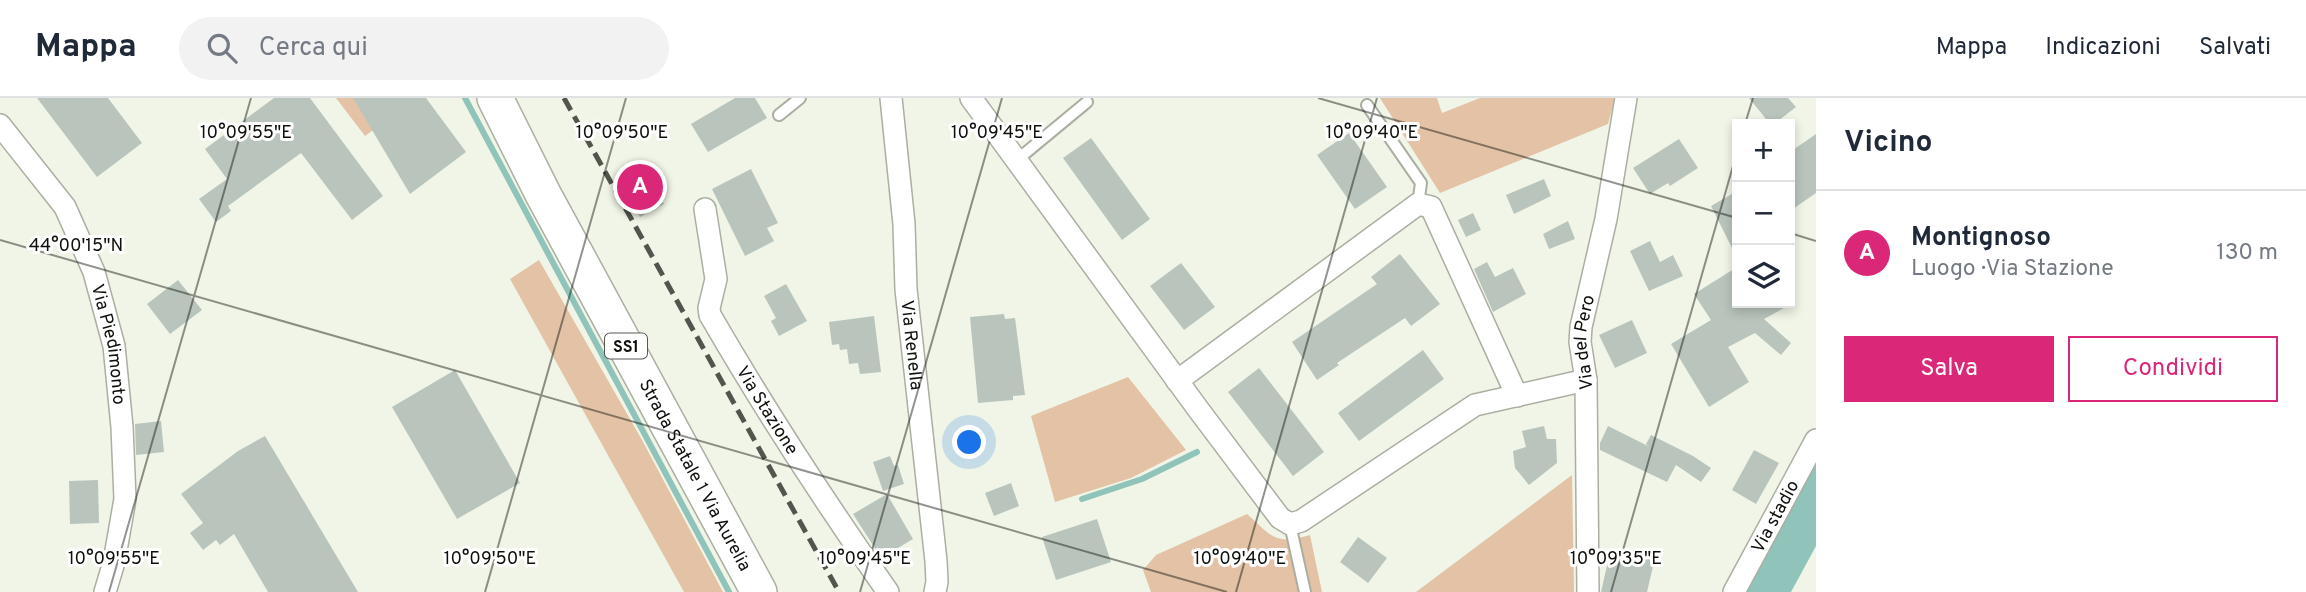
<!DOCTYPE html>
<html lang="it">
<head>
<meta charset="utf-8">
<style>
  :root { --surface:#fff; --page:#f2f2f3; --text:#1f2937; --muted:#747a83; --line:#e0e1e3; --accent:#db2777 }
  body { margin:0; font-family:Overpass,sans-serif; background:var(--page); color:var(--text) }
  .controls { position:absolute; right:21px; top:21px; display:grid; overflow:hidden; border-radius:0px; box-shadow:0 4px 10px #0003 }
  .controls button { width:63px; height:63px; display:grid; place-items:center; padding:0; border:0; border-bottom:2px solid var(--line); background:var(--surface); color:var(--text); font:35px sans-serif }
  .you { position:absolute; left:970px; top:345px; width:24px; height:24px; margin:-18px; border:5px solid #fff; border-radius:50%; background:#1a73e8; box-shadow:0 0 0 10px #1a73e833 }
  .badge { display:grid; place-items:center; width:46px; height:46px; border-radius:50%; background:var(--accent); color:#fff; font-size:23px; font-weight:700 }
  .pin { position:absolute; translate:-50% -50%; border:4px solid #fff; box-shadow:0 2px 7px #0006 }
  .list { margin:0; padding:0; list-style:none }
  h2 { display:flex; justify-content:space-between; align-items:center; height:91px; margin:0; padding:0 28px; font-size:30px }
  h2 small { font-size:23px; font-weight:400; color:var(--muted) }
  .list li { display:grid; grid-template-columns:46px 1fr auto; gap:21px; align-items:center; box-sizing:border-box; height:126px; padding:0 28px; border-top:2px solid var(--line) }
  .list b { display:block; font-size:26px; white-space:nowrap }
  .list p { margin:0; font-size:23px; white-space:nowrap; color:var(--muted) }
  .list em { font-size:23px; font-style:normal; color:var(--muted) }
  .actions { display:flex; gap:14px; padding:21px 28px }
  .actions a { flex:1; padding:16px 0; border:2px solid var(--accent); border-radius:0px; text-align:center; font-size:24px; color:var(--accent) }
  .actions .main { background:var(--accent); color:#fff }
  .icon { flex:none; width:38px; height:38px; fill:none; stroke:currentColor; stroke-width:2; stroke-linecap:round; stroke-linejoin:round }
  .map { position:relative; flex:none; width:1816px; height:494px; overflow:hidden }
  header { display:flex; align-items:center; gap:42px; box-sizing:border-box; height:98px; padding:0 35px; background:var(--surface); border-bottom:2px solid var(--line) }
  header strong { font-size:33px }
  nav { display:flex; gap:38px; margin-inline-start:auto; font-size:24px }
  .search { width:490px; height:63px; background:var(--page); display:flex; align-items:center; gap:18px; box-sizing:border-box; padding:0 24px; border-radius:38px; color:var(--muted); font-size:26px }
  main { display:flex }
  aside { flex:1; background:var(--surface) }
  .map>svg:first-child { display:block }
  .green { fill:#e3c2a5 }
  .water { fill:#90c3b9 }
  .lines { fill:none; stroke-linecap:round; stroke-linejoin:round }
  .stream { stroke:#90c3b9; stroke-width:6 }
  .building { fill:#b9c5bc }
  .service-casing { stroke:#aaafa2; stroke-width:14 }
  .minor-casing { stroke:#aaafa2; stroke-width:24 }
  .primary-casing { stroke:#aaafa2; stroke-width:38 }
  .service { stroke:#fff; stroke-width:10 }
  .minor { stroke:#fff; stroke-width:21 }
  .primary { stroke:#fff; stroke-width:35 }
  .rail { stroke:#52554d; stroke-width:5; stroke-dasharray:14 7; stroke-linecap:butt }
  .ticks { fill:none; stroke:#0e100b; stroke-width:2; stroke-opacity:0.45 }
  .labels { text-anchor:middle; stroke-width:6; stroke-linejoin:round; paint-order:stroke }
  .shield { fill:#fff; stroke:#565854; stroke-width:2 }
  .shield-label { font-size:16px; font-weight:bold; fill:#0e100b }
  .street-label { font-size:18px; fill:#0e100b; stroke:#fff }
  .ticks-label { font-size:18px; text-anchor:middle; fill:#0e100b; stroke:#fff; stroke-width:6; stroke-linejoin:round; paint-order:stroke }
</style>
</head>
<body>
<header>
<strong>Mappa</strong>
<div class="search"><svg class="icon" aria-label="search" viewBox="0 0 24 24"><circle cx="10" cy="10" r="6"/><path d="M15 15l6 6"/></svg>Cerca qui</div>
<nav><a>Mappa</a><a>Indicazioni</a><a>Salvati</a></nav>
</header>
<main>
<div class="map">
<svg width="1816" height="494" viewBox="0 0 1816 494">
  <rect width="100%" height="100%" fill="#f0f5e7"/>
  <path class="green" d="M 336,0 L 416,0 L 365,38 Z
    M 1380,0 L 1437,0 L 1442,15 L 1480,0 L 1615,0 L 1608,26 L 1440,95 Z
    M 539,162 L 642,342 L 723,494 L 684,494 L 510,181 Z
    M 1128,279 L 1186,352 L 1131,380 L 1055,404 L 1031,318 Z
    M 1572,377 L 1574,494 L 1416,494 Z
    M 1247,416 C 1272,438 1274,448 1310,437 L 1322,494 L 1151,494 L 1143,472 L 1156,457 Z"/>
  <path class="water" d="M 1816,362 L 1816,448 L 1791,494 L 1743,494 Z"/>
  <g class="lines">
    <path class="stream" d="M 465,0 L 729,494
      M 1082,401 L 1142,381 L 1197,354"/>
  </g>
  <path class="building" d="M 37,0 L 108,0 L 142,45 L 97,79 Z
    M 274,0 L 310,0 L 383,98 L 352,122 L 301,55 L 228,108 L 231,113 L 216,124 L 199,101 L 227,81 L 205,51 Z
    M 353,0 L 426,0 L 466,54 L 410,96 Z
    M 735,0 L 755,0 L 767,20 L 708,54 L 691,26 Z
    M 1749,0 L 1788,0 L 1796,9 L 1774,26 L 1770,26 Z
    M 1349,35 L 1387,89 L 1355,111 L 1317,57 Z
    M 1816,36 L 1816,95 L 1790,113 L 1790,54 Z
    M 1091,40 L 1150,121 L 1122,142 L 1063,60 Z
    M 1679,41 L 1698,70 L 1670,88 L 1668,85 L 1650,96 L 1633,70 Z
    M 643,66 L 664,106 L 640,119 L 618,79 Z
    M 751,71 L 778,125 L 767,130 L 774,143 L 745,158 L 712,91 Z
    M 1544,81 L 1551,98 L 1514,116 L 1506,97 Z
    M 1737,93 L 1737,160 L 1711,108 Z
    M 1473,115 L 1481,132 L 1466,139 L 1458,122 Z
    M 1568,123 L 1575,141 L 1549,151 L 1543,136 Z
    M 1650,143 L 1660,164 L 1673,157 L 1683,178 L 1649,193 L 1630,153 Z
    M 1400,156 L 1440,206 L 1411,228 L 1405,220 L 1337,265 L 1339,267 L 1317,282 L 1292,244 L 1377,186 L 1371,179 Z
    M 1487,164 L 1495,179 L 1513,170 L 1526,196 L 1493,214 L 1474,171 Z
    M 1181,165 L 1215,209 L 1184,232 L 1150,188 Z
    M 1737,169 L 1737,205 L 1793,205 L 1764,221 L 1791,245 L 1781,257 L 1755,235 L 1728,249 L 1749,284 L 1709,309 L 1671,246 L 1711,222 L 1694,196 Z
    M 178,182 L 202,212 L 170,236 L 147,206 Z
    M 786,186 L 807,223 L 779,238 L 771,223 L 776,220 L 764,198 Z
    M 1004,216 L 1005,221 L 1015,220 L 1025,297 L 1013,298 L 1013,302 L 978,305 L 970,219 Z
    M 874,218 L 881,274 L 860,276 L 858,265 L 849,266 L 847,251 L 840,252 L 839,246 L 832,247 L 829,224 Z
    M 1632,222 L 1647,255 L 1615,270 L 1599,237 Z
    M 1423,252 L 1444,281 L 1359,343 L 1338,315 Z
    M 1259,270 L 1324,354 L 1293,378 L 1228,294 Z
    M 455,272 L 520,385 L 457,421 L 392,309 Z
    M 161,323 L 164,354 L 136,357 L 135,326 Z
    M 1544,328 L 1547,341 L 1556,341 L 1557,365 L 1529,387 L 1515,370 L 1513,353 L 1526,349 L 1522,333 Z
    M 1608,328 L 1648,348 L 1646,346 L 1651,337 L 1693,358 L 1711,370 L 1701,384 L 1676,367 L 1667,384 L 1600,352 L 1600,345 Z
    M 265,338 L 358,494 L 268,494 L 234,436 L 220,447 L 216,442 L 203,452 L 190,435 L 203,425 L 181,396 L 238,353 Z
    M 1754,352 L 1779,365 L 1756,406 L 1732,392 Z
    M 890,358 L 894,368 L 898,367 L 904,386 L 883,393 L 873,364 Z
    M 98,382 L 99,425 L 70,426 L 69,383 Z
    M 1011,385 L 1019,408 L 994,418 L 985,395 Z
    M 887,396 L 913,441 L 881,460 L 853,416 Z
    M 1097,421 L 1111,464 L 1056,482 L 1042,439 Z
    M 1358,439 L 1387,460 L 1368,485 L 1340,464 Z
    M 1611,450 L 1655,460 L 1647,494 L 1601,494 Z"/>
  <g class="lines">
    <defs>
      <path id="service" d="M 1367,7 L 1421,85 L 1418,106
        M 779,17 L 800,0
        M 1017,62 L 1087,4
        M 1290,426 L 1305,494"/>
      <g id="minor">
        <path id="s1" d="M 891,0 L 904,126 L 906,191 L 936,463 L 937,484 L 935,494"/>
        <path d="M 971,0 L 1198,311 L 1280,420 L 1290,426 L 1301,423 L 1475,307 L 1586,282"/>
        <path id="s2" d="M 0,27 L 65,109 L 94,174 L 114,248 L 122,329 L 125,401 L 114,464 L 105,494"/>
        <path id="s3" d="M 705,111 L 716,181 L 709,210 L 710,217 C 765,312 825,404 888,494"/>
        <path d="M 1177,283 L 1418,106 L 1431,109 L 1517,298"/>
        <path id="s4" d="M 1588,494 L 1586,282 L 1580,244 L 1581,229 L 1606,121 L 1626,0"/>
        <path id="s5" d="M 1734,494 L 1816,342"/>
      </g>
      <g id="primary">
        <path id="s6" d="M 495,0 L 543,96 L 759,494"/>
      </g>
    </defs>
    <use href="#service" class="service-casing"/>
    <use href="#minor" class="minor-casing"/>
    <use href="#primary" class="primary-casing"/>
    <use href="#service" class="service"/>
    <use href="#minor" class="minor"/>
    <use href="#primary" class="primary"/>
    <path class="rail" d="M 564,0 L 839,494"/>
  </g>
  <path class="ticks" d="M 1318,0 L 1737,120M 1745,26 L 1753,0M 1790,135 L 1816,143M 0,142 L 1227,494M 109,494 L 251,0M 485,494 L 626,0M 860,494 L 1002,0M 1236,494 L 1377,0M 1611,494 L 1737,54"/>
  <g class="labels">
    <rect class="shield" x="605" y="235.5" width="42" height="25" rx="5"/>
    <g class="shield-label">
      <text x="626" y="254">SS1</text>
    </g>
    <g class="street-label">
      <text dy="6" stroke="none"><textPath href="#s4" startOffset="250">Via del Pero</textPath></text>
      <text dy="6" stroke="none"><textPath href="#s2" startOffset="250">Via Piedimonto</textPath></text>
      <text dy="6" stroke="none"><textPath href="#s1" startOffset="248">Via Renella</textPath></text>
      <text dy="6" stroke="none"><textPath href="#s3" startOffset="219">Via Stazione</textPath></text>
      <text dy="6" stroke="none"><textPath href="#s6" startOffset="427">Strada Statale 1 Via Aurelia</textPath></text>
      <text dy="6" stroke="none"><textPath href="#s5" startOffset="86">Via stadio</textPath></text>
    </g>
  </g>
  <g class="ticks-label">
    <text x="246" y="40">10°09'55"E</text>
    <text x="622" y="40">10°09'50"E</text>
    <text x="997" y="40">10°09'45"E</text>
    <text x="1372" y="40">10°09'40"E</text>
    <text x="76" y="153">44°00'15"N</text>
    <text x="114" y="466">10°09'55"E</text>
    <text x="490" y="466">10°09'50"E</text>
    <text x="865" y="466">10°09'45"E</text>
    <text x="1240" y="466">10°09'40"E</text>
    <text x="1616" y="466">10°09'35"E</text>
  </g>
</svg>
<div class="controls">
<button>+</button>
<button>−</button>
<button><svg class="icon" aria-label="layers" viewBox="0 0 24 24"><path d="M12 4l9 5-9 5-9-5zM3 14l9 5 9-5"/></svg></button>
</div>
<div class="you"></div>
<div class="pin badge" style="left:640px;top:89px">A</div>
</div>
<aside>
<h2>Vicino<small></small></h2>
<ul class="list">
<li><span class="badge">A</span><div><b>Montignoso</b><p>Luogo · Via Stazione</p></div><em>130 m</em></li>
</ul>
<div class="actions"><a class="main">Salva</a><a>Condividi</a></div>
</aside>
</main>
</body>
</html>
